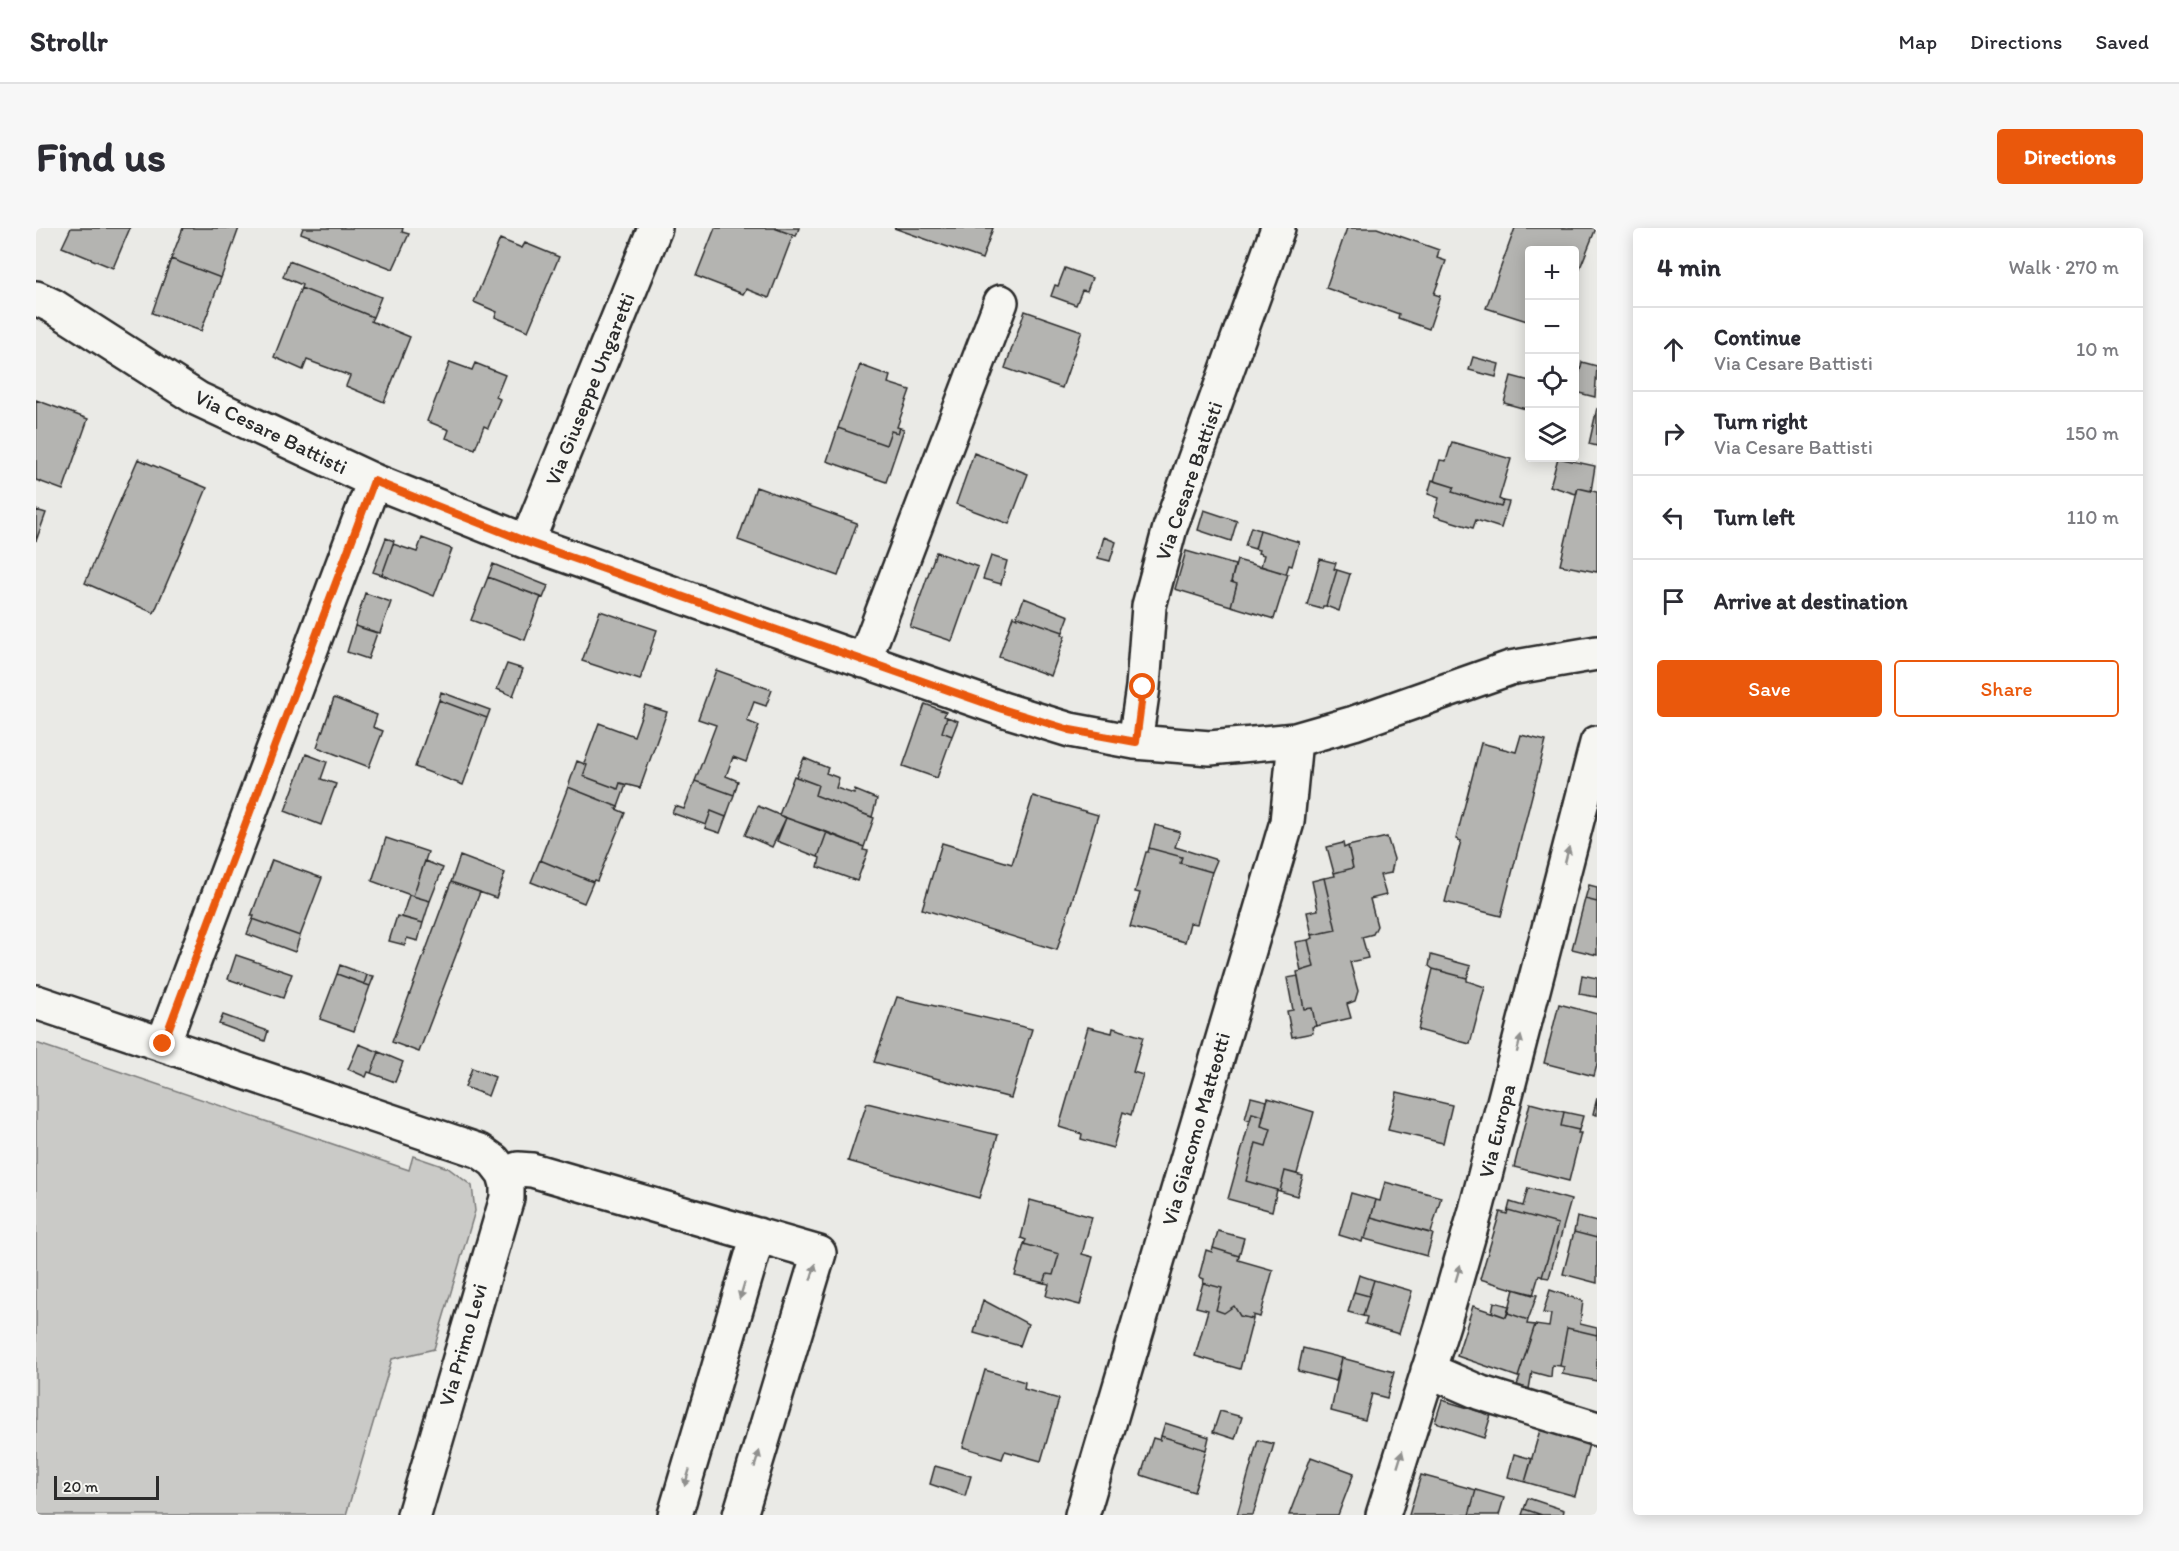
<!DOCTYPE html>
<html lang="en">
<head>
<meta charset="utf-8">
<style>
  :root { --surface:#fff; --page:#f7f7f7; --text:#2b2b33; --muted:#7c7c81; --line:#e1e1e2; --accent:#ea580c }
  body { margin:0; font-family:Itim,sans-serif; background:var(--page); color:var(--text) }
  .controls { position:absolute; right:18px; top:18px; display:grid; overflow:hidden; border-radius:6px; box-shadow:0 3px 15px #0003 }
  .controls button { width:54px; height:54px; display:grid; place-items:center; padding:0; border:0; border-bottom:2px solid var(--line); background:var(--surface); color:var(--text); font:30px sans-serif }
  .scale { position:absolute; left:18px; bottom:15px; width:105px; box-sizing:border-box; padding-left:6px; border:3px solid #2b2b2b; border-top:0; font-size:16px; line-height:21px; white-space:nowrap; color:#2b2b2b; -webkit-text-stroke:4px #f6f6f2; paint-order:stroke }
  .stop { position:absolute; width:18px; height:18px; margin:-14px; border:4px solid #ea580c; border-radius:50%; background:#fff }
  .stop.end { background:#ea580c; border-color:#fff; box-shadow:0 2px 6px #0008 }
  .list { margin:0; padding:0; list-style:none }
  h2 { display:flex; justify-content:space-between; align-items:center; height:78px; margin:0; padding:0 24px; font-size:26px }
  h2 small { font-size:20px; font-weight:400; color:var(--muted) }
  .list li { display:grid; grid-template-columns:39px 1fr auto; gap:18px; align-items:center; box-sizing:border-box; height:84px; padding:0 24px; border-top:2px solid var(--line) }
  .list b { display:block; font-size:22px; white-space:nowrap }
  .list p { margin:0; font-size:20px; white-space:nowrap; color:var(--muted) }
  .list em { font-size:20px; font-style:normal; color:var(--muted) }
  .actions { display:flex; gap:12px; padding:18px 24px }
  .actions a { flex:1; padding:14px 0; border:2px solid var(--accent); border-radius:6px; text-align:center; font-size:21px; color:var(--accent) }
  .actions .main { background:var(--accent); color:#fff }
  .icon { flex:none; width:33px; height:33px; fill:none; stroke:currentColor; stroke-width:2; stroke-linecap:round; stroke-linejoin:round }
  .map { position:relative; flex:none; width:1561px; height:1287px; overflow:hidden; border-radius:6px }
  header { display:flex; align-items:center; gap:36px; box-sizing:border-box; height:84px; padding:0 30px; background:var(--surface); border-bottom:2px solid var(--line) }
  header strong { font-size:28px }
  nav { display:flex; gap:33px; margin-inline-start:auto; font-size:21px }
  .intro { display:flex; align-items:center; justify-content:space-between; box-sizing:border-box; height:144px; padding:0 36px }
  h1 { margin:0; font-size:42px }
  .button { padding:15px 27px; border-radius:6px; background:var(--accent); color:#fff; font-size:21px; font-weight:700 }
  main { display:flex; gap:36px; padding:0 36px }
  aside { flex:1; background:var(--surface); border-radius:6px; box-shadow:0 3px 15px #0003 }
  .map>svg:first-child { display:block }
  .green { fill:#cacac7; stroke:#7a7a79; stroke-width:1.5 }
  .building { fill:#b4b4b1; stroke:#2b2b2b; stroke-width:1.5 }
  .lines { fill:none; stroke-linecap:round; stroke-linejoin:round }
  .street-casing { stroke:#2b2b2b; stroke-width:38 }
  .street { stroke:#f6f6f2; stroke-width:33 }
  .oneway { fill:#90908e }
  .route { stroke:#ea580c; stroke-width:8 }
  .labels { text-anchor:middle; stroke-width:4.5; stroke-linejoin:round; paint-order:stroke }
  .street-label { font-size:21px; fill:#2b2b2b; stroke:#f6f6f2 }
</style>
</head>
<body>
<header>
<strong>Strollr</strong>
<nav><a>Map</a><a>Directions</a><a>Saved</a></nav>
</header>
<div class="intro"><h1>Find us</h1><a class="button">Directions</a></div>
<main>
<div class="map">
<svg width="1561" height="1287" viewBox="0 0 1561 1287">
  <rect width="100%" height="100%" fill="#eaeae6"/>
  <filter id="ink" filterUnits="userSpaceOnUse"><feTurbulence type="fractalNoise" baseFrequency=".0167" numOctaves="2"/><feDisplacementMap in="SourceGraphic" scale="12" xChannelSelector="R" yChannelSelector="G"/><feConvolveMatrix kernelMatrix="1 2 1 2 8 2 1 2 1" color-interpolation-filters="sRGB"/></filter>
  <g filter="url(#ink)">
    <path class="green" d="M 0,815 L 373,942 L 377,928 L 412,940 L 436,958 L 439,983 L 398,1121 L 356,1131 L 310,1287 L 0,1287 Z"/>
    <path class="building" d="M 35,0 L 94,0 L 77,40 L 26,19 Z
      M 147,0 L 203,0 L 185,50 L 135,31 Z
      M 267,0 L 367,0 L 366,4 L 373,6 L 357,41 L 265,5 Z
      M 679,0 L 738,0 L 757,7 L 733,70 L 710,61 L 707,66 L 660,48 Z
      M 738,0 L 763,0 L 760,8 Z
      M 858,0 L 957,0 L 946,31 Z
      M 1311,0 L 1341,0 L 1403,22 L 1401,30 L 1410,33 L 1398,66 L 1404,68 L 1393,101 L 1362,90 L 1363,86 L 1290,60 Z
      M 1479,0 L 1560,0 L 1538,55 L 1538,22 L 1494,22 L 1494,94 L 1450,80 Z
      M 464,11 L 486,20 L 489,15 L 523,29 L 492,103 L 459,89 L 461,84 L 438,74 Z
      M 135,31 L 185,50 L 165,103 L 116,85 Z
      M 253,33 L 345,69 L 337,89 L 265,60 L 266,57 L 247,49 Z
      M 1029,40 L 1056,50 L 1051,63 L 1046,62 L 1040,77 L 1015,68 L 1019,57 L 1022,58 Z
      M 265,60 L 337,89 L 335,93 L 374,109 L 348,174 L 310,158 L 314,148 L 271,132 L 267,142 L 238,129 Z
      M 989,83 L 1046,103 L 1026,160 L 969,140 Z
      M 1437,129 L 1463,136 L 1460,149 L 1433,142 Z
      M 414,134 L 436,142 L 439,135 L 469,147 L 460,169 L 464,171 L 452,200 L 448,198 L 439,221 L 410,210 L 413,202 L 391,193 Z
      M 1546,134 L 1561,138 L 1559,169 L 1539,164 Z
      M 824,137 L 854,148 L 852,155 L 874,162 L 861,199 L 864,200 L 862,205 L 855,203 L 850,217 L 802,200 Z
      M 1475,148 L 1494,153 L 1494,169 L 1490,181 L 1468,175 Z
      M 0,172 L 52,191 L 27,262 L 0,252 Z
      M 1561,180 L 1561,218 L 1553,216 Z
      M 802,200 L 850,217 L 855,203 L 862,205 L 864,200 L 868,201 L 850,254 L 791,233 Z
      M 1416,214 L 1475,231 L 1463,271 L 1467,273 L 1465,279 L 1416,264 L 1418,259 L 1398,253 L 1404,232 L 1410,233 Z
      M 938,225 L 992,246 L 973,296 L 920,276 Z
      M 1522,230 L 1559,238 L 1555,263 L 1542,260 L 1540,266 L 1514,258 Z
      M 102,231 L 171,260 L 118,385 L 49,355 Z
      M 1396,252 L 1418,259 L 1416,264 L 1465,279 L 1467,273 L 1473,274 L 1465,300 L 1440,292 L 1437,300 L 1398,288 L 1403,270 L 1392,266 Z
      M 720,259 L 821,295 L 802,348 L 702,312 Z
      M 1542,260 L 1561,264 L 1561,344 L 1524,337 Z
      M 0,282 L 10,285 L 0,313 Z
      M 1168,282 L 1201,293 L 1195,313 L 1162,302 Z
      M 1215,299 L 1224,302 L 1219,321 L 1209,318 Z
      M 1224,302 L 1263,314 L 1256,338 L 1253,337 L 1250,346 L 1225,338 L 1228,327 L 1222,325 L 1223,322 L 1219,321 Z
      M 1068,309 L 1080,314 L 1074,333 L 1062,330 Z
      M 350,310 L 358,313 L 346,347 L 337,344 Z
      M 386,310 L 416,321 L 398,368 L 346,347 L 357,316 L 381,324 Z
      M 1150,323 L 1199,337 L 1195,354 L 1201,356 L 1195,378 L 1139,361 Z
      M 900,324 L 942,339 L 916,413 L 874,399 Z
      M 955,328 L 971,333 L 965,356 L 947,351 Z
      M 1284,331 L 1300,335 L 1298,341 L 1301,342 L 1290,378 L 1287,378 L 1286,381 L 1271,377 Z
      M 1201,332 L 1252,346 L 1238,391 L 1195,378 L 1201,356 L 1195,354 Z
      M 457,336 L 512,358 L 507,370 L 452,349 Z
      M 1301,342 L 1314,346 L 1303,383 L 1290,378 Z
      M 452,349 L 505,369 L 489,412 L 435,392 Z
      M 329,365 L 355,374 L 344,405 L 319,398 Z
      M 988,370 L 1033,388 L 1027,404 L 981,388 Z
      M 564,383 L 621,402 L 604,452 L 546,433 Z
      M 977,388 L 981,390 L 981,388 L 1027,404 L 1026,406 L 1029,408 L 1015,448 L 963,429 Z
      M 319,398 L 341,405 L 332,431 L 311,424 Z
      M 471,436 L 487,441 L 477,468 L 461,461 Z
      M 680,442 L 736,462 L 730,478 L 718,474 L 711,493 L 723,498 L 710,534 L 697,529 L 690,548 L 702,553 L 698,567 L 659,553 L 680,497 L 662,491 Z
      M 405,464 L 454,482 L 451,490 L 403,472 Z
      M 298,470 L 341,487 L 337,499 L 347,503 L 333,539 L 281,519 Z
      M 403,472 L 451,490 L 427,557 L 379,539 Z
      M 889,476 L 910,484 L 908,488 L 911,489 L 906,504 L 916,508 L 901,550 L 867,538 Z
      M 609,477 L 631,484 L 604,560 L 584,555 L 582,561 L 547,548 L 551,537 L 548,536 L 563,495 L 598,508 Z
      M 911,489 L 922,493 L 916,508 L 906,504 Z
      M 1485,507 L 1510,513 L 1465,688 L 1409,674 L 1425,613 L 1420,611 L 1445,515 L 1480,524 Z
      M 270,526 L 291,534 L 285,551 L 300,556 L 285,597 L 249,583 Z
      M 768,530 L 792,540 L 790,545 L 803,550 L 800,560 L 818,566 L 819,562 L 841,571 L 836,589 L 779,567 L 782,557 L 760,549 Z
      M 541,533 L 551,537 L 547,548 L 582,561 L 584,555 L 590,557 L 582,579 L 532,559 Z
      M 758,548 L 782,557 L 779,567 L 838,590 L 828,619 L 743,587 Z
      M 659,553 L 698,567 L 690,589 L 675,583 L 670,597 L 636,585 L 639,578 L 648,581 Z
      M 532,559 L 582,579 L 580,581 L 589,585 L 561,653 L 558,652 L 557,654 L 504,632 Z
      M 997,568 L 1062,587 L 1021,722 L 886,681 L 906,615 L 976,636 Z
      M 722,578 L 750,590 L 736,619 L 709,607 Z
      M 675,583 L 690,589 L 684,605 L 669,600 Z
      M 750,590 L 791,604 L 782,629 L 741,613 Z
      M 1119,597 L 1144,604 L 1139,619 L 1181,632 L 1176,644 L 1144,635 L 1146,629 L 1113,620 Z
      M 791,604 L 828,619 L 827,622 L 832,623 L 821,653 L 782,639 L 784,630 L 782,629 Z
      M 1351,609 L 1358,631 L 1355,645 L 1344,647 L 1350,667 L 1334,671 L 1341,698 L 1337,706 L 1326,709 L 1332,730 L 1314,734 L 1322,763 L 1319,773 L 1311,776 L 1315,790 L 1280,798 L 1276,780 L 1268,781 L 1261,744 L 1278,739 L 1272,712 L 1277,710 L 1276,707 L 1300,702 L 1288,650 L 1299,648 L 1298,645 L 1317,640 L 1312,618 Z
      M 350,610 L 392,624 L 377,668 L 336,653 Z
      M 1307,615 L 1308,620 L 1312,618 L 1317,640 L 1298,645 L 1291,619 Z
      M 1113,620 L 1146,629 L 1144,635 L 1176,644 L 1161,696 L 1154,695 L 1149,714 L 1094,699 L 1104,665 L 1099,664 L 1110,624 L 1112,624 Z
      M 424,628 L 469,645 L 460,670 L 415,654 Z
      M 236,632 L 286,650 L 264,708 L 217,691 L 218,688 L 215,688 Z
      M 504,632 L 557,654 L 548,675 L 495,654 Z
      M 389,633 L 407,640 L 394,673 L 377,668 Z
      M 1288,650 L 1300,702 L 1276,707 L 1271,684 L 1282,682 L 1276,653 Z
      M 415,654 L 444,664 L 383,824 L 356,814 Z
      M 1553,657 L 1561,659 L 1561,674 L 1549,671 Z
      M 373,667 L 394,673 L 387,695 L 366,689 Z
      M 1549,671 L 1561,674 L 1561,727 L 1536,721 Z
      M 361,688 L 387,695 L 382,713 L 371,710 L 369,717 L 353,713 Z
      M 217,691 L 264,708 L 259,724 L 211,706 Z
      M 1272,712 L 1278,739 L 1265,743 L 1259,714 Z
      M 200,727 L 256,746 L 247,770 L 192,751 Z
      M 1395,727 L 1435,738 L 1431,750 L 1397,741 L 1393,738 Z
      M 304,737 L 331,747 L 328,756 L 301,746 Z
      M 1397,741 L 1431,750 L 1431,753 L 1449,759 L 1434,816 L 1382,802 Z
      M 301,746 L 334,758 L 318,803 L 284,791 Z
      M 331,747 L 338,748 L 334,758 L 328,756 Z
      M 1546,747 L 1561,750 L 1561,769 L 1543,766 Z
      M 1262,748 L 1268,781 L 1276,780 L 1280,798 L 1276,799 L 1277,805 L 1256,809 L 1251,783 L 1257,782 L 1251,750 Z
      M 861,769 L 996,801 L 975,870 L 838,834 Z
      M 1523,776 L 1561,786 L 1561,837 L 1558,848 L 1508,835 Z
      M 187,787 L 232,803 L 229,813 L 183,796 Z
      M 1052,799 L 1076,805 L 1077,800 L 1107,809 L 1097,844 L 1107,847 L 1095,887 L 1087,884 L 1077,920 L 1045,911 L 1046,906 L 1023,899 Z
      M 323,816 L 343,824 L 335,845 L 332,844 L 330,849 L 312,841 Z
      M 343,824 L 367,834 L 359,854 L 335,845 Z
      M 436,840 L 459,849 L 452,868 L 429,859 Z
      M 1361,864 L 1416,877 L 1407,915 L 1352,902 Z
      M 1215,869 L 1231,873 L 1227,888 L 1216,885 L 1214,893 L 1209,891 Z
      M 1232,870 L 1278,884 L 1261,946 L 1249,943 L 1244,963 L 1210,953 L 1220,915 L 1230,918 L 1235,901 L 1225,898 Z
      M 1561,870 L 1561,887 L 1557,886 Z
      M 831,875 L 962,907 L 943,970 L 812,933 Z
      M 1494,875 L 1528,884 L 1525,898 L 1543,902 L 1542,905 L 1545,905 L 1533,953 L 1478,939 Z
      M 1528,884 L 1547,888 L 1543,902 L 1525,898 Z
      M 1216,885 L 1227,888 L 1225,898 L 1235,901 L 1230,918 L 1220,915 L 1210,953 L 1241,962 L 1236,983 L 1192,971 Z
      M 1249,943 L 1267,948 L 1261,968 L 1244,963 Z
      M 1349,954 L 1405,969 L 1395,1005 L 1335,989 L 1340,972 L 1344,973 Z
      M 1492,960 L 1535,972 L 1513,1050 L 1506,1049 L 1522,996 L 1472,982 L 1474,974 L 1487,978 Z
      M 1315,965 L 1340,972 L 1329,1011 L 1327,1010 L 1326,1014 L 1303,1007 Z
      M 994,972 L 1056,989 L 1046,1026 L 1057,1029 L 1044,1077 L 1010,1068 L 1013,1056 L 1008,1055 L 1011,1046 L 1017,1047 L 1023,1026 L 988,1016 L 990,1012 L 985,1010 Z
      M 1472,982 L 1522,996 L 1506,1049 L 1503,1047 L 1497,1067 L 1444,1051 L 1464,984 L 1471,986 Z
      M 1335,989 L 1397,1006 L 1391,1028 L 1329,1011 Z
      M 1541,989 L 1561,994 L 1561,1010 L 1538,1004 Z
      M 1182,1003 L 1208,1010 L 1203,1028 L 1177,1020 Z
      M 1538,1004 L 1561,1010 L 1561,1055 L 1527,1046 Z
      M 988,1016 L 1023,1026 L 1017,1047 L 1011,1046 L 1008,1055 L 979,1048 Z
      M 1177,1020 L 1203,1028 L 1202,1032 L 1237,1042 L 1224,1089 L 1217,1087 L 1217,1091 L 1204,1088 L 1198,1078 L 1188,1085 L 1180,1082 L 1186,1060 L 1167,1055 L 1168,1051 L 1163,1049 L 1170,1022 L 1176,1024 Z
      M 1323,1047 L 1338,1052 L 1333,1068 L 1318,1064 Z
      M 1338,1052 L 1376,1063 L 1363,1106 L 1329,1096 L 1331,1089 L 1327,1088 Z
      M 1167,1055 L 1186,1060 L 1180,1082 L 1188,1085 L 1198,1078 L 1204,1088 L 1217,1091 L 1204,1141 L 1159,1128 L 1172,1082 L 1160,1079 Z
      M 1478,1061 L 1501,1067 L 1492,1092 L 1472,1085 Z
      M 1514,1062 L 1547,1073 L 1544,1096 L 1561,1100 L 1561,1107 L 1531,1100 L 1524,1138 L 1516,1137 L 1515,1149 L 1496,1144 L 1493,1161 L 1481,1157 L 1484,1149 L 1482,1149 L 1499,1097 L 1513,1099 L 1515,1086 L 1507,1085 Z
      M 1318,1064 L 1333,1068 L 1327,1088 L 1312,1084 Z
      M 947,1072 L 992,1096 L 984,1118 L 938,1105 Z
      M 1458,1074 L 1473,1078 L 1470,1089 L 1456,1084 Z
      M 1437,1078 L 1470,1089 L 1472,1085 L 1492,1092 L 1491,1096 L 1499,1097 L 1482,1149 L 1421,1128 Z
      M 1531,1100 L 1561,1107 L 1561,1153 L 1526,1146 L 1528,1139 L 1524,1138 Z
      M 1267,1120 L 1306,1130 L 1300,1153 L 1262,1143 Z
      M 1306,1130 L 1358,1144 L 1351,1170 L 1336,1166 L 1329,1192 L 1295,1183 Z
      M 949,1142 L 989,1154 L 988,1161 L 1023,1171 L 1005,1233 L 969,1223 L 966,1231 L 927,1219 Z
      M 1406,1172 L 1455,1187 L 1448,1210 L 1399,1194 Z
      M 1184,1183 L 1206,1189 L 1199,1211 L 1177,1204 Z
      M 1129,1195 L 1173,1209 L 1170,1222 L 1125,1208 Z
      M 1504,1202 L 1553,1216 L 1539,1268 L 1489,1254 Z
      M 1125,1208 L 1170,1222 L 1158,1264 L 1105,1247 L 1117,1210 L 1124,1212 Z
      M 1222,1212 L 1238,1216 L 1217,1287 L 1201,1287 Z
      M 1478,1226 L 1496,1231 L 1489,1254 L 1472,1249 Z
      M 1275,1229 L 1318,1245 L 1302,1287 L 1253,1287 Z
      M 899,1238 L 935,1248 L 929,1268 L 894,1256 Z
      M 1385,1247 L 1440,1262 L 1433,1287 L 1373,1287 Z
      M 1440,1262 L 1468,1270 L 1463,1287 L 1433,1287 Z
      M 1492,1270 L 1528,1282 L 1527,1287 L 1506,1287 L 1488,1281 Z
      M 1488,1281 L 1506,1287 L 1486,1287 Z"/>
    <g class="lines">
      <defs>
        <path id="street" d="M 0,70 L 17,78 L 162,171 L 338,253 L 491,314 L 966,481 L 1034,502 L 1099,514 L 1174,520 L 1259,512 L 1318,495 L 1474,440 L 1561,425
          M 491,314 L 619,0
          M 828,433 L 965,74
          M 1099,514 L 1107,459 L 1113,378 L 1134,300 L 1242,0
          M 0,774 L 444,923 L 458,933 L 468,946 L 482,941 L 496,942 L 783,1025 L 704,1287
          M 127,816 L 338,253
          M 1392,1142 L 1445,1165 L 1561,1201
          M 378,1287 L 471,970 L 471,957 L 468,946
          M 639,1287 L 722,1007
          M 1046,1287 L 1251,594 L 1259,512
          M 1347,1287 L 1408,1093 L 1440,982 L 1561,515"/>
      </defs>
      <use href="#street" class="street-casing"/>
      <use href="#street" class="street"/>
    </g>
    <defs><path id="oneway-solid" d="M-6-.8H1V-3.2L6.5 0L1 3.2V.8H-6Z" transform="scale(1.5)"/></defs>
    <g class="oneway">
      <use href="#oneway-solid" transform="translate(1531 627) rotate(-76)"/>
      <use href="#oneway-solid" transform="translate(1483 816) rotate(-76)"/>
      <use href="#oneway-solid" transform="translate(777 1044) rotate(-73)"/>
      <use href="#oneway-solid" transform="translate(1422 1045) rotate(-74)"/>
      <use href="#oneway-solid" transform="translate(706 1063) rotate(107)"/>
      <use href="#oneway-solid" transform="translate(721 1231) rotate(-73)"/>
      <use href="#oneway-solid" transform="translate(1364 1231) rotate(-73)"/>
      <use href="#oneway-solid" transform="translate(651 1250) rotate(107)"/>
    </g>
  </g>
  <g class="lines" filter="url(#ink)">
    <path class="route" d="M 127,816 L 338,253 L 491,314 L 966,481 L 1034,502 L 1100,514 L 1107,459"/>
  </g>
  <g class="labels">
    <g class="street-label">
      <text transform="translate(554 161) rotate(-68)" y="7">Via Giuseppe Ungaretti</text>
      <text transform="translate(235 204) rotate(26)" y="7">Via Cesare Battisti</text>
      <text transform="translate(1153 253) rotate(-71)" y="7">Via Cesare Battisti</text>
      <text transform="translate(1160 901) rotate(-74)" y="7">Via Giacomo Matteotti</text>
      <text transform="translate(1461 903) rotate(-76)" y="7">Via Europa</text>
      <text transform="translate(427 1117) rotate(-74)" y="7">Via Primo Levi</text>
    </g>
  </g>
</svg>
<div class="controls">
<button>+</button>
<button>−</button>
<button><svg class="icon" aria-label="locate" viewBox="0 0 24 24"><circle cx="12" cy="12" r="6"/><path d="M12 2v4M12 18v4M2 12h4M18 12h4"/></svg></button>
<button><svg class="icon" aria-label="layers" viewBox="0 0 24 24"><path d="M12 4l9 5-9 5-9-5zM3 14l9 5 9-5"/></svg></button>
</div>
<div class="scale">20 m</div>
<div class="stop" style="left:1107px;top:459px"></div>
<div class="stop end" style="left:127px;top:816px"></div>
</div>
<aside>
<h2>4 min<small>Walk · 270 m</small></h2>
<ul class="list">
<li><svg class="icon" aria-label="ahead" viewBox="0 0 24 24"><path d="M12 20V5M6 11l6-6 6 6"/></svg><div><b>Continue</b><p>Via Cesare Battisti</p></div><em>10 m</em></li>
<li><svg class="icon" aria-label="right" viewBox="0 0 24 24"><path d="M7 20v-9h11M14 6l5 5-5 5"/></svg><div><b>Turn right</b><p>Via Cesare Battisti</p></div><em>150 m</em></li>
<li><svg class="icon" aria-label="left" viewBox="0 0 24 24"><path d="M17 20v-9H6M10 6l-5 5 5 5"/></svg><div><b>Turn left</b></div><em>110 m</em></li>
<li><svg class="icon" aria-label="arrive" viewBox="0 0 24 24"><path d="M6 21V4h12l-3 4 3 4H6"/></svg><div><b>Arrive at destination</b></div></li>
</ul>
<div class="actions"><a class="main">Save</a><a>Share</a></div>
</aside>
</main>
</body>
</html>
